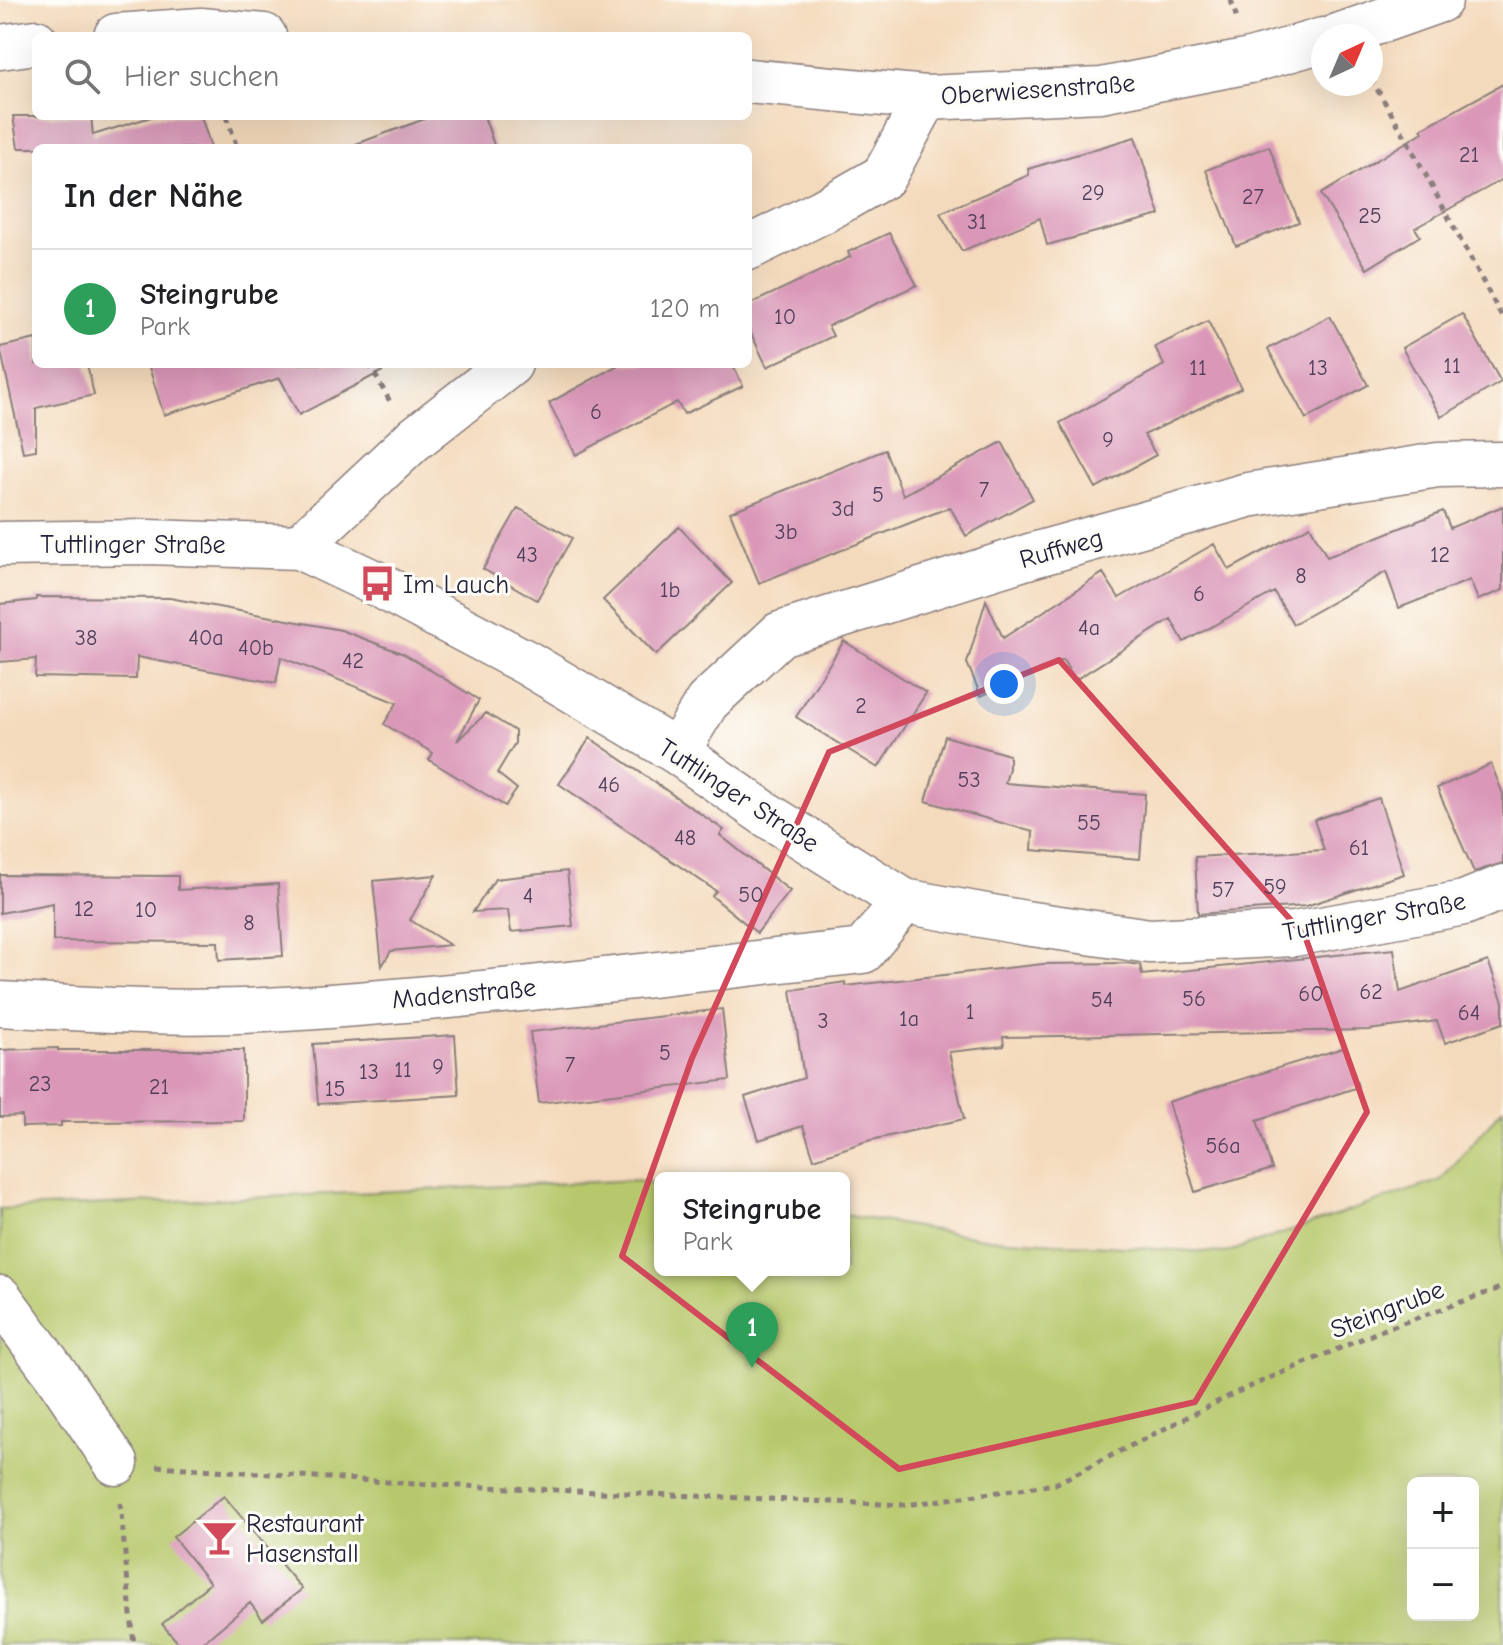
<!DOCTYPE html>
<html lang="de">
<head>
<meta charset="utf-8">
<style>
  :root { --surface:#fff; --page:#f6f6f6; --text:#202124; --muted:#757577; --line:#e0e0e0; --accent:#b45309 }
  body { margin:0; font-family:"Comic Neue",sans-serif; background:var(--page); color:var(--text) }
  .controls { position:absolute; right:24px; bottom:24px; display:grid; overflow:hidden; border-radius:12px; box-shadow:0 8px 32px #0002 }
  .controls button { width:72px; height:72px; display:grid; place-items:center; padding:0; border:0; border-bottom:2px solid var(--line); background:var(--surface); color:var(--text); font:40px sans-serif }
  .compass { position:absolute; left:1311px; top:24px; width:72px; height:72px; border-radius:50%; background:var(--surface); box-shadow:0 8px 32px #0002; rotate:44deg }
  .you { position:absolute; left:1004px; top:684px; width:28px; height:28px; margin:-20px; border:6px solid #fff; border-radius:50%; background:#1a73e8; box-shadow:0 0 0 12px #1a73e833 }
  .badge { display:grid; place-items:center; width:52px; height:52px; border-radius:50%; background:var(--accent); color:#fff; font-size:26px; font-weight:700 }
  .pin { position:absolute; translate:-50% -66px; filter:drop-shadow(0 2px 4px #0008) }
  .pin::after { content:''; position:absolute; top:42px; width:28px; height:24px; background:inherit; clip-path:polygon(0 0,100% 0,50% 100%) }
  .popup { position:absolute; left:654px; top:1172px; width:196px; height:104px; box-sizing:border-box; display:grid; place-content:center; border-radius:12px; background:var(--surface); filter:drop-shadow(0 2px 6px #0005); font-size:26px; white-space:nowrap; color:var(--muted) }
  .popup b { font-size:30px; color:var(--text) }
  .popup::after { content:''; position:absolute; left:50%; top:100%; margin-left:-16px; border:16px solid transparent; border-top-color:var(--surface) }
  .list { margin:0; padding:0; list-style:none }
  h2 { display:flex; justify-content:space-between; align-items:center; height:104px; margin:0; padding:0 32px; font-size:34px }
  h2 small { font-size:26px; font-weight:400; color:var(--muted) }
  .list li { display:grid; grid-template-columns:52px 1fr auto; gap:24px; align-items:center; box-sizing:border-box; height:120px; padding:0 32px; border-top:2px solid var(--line) }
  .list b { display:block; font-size:30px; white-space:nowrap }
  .list p { margin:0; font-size:26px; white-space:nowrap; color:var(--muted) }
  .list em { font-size:26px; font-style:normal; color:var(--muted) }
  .icon { flex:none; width:44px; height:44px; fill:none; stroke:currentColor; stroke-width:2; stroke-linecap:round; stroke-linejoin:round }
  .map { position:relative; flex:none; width:1503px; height:1645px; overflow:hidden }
  .search { position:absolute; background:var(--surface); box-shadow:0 8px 32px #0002; left:32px; top:32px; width:720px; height:88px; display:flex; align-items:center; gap:20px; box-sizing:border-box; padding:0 28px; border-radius:12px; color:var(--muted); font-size:30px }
  .panel { position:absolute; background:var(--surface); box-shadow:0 8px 32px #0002; left:32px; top:144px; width:720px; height:224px; border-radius:12px }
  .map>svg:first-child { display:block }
  .green { fill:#b7c86c; stroke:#6c7554; stroke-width:2; fill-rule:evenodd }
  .building { fill:#da97b8 }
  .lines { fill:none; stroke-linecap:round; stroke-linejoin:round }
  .street-casing { stroke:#8b7e7c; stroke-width:47 }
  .path { stroke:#8b7e7c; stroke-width:5; stroke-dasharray:6 6; stroke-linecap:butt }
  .street { stroke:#fff; stroke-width:44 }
  .marked { fill:none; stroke:#d1495b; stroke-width:6; stroke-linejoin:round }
  .labels { text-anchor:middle; stroke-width:6; stroke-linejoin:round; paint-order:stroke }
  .number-label { font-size:22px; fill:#503f5a }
  .street-label { font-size:26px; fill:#22223b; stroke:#fdfcf7 }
  .poi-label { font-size:26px; fill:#22223b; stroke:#fdfcf7; text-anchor:start }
</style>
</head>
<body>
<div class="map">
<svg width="1503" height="1645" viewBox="0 0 1503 1645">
  <rect width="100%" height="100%" fill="#fdfcf7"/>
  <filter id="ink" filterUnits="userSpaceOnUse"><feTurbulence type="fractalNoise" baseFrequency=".0125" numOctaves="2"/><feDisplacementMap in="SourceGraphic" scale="16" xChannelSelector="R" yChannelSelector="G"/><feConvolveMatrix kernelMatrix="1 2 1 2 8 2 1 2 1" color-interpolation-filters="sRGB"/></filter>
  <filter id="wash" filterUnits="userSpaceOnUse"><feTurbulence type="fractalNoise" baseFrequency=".006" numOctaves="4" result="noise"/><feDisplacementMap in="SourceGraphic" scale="32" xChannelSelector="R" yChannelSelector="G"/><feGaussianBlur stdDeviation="1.8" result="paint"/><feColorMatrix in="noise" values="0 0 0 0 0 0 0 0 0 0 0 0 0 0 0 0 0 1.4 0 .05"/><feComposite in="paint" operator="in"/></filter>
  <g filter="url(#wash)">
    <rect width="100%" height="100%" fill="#f4dabc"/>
    <path class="green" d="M 1503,1108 L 1503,1645 L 0,1645 L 0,1209 L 637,1180 L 660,1184 L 660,1270 L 844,1270 L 844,1215 L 990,1239 L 1225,1253 L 1441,1180 ZM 1413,1483 L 1473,1483 L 1473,1615 L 1413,1615 Z"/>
    <g id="blocks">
      <path class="building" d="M 1503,84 L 1503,179 L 1415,228 L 1420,236 L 1367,269 L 1321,194 L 1423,132 L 1421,129 Z
        M 13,116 L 91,116 L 93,135 L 154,116 L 201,116 L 211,148 L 18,148 Z
        M 433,116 L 484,116 L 495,148 L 356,148 L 356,144 Z
        M 1135,137 L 1160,215 L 1047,245 L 1040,218 L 962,251 L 940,213 L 1029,175 L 1028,169 Z
        M 1269,146 L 1299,222 L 1236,246 L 1206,170 Z
        M 889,233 L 917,285 L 828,326 L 833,336 L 767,367 L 748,327 L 748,305 L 850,257 L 848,252 Z
        M 1462,314 L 1501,382 L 1441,417 L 1402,348 Z
        M 1330,316 L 1368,385 L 1306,419 L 1268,349 Z
        M 1208,321 L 1241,388 L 1144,435 L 1156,455 L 1096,488 L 1060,423 L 1164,365 L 1155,347 Z
        M 36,339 L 36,364 L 87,364 L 94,395 L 36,408 L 36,450 L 23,452 L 0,347 Z
        M 148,364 L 396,364 L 299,415 L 280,378 L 164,415 Z
        M 620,364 L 732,364 L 743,386 L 684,414 L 677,402 L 576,455 L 549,403 Z
        M 1002,442 L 1033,499 L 966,536 L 950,507 L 759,583 L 730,512 L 885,450 L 903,495 Z
        M 1503,506 L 1503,590 L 1478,600 L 1470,580 L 1399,608 L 1386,572 L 1293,624 L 1274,592 L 1184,642 L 1171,619 L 1075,680 L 1063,660 L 981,696 L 967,663 L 986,600 L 1003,638 L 1103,573 L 1119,598 L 1214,544 L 1229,570 L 1310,526 L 1327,557 L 1443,511 L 1450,528 Z
        M 518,508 L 572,538 L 537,600 L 483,569 Z
        M 679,527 L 732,583 L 656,655 L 603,600 Z
        M 36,597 L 170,598 L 341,630 L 404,654 L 479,700 L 457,741 L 486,713 L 515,731 L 515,743 L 497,773 L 517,789 L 505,806 L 429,760 L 433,753 L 384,724 L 397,703 L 281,657 L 276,683 L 137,657 L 136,679 L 35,677 L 36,659 L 0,662 L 0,604 L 36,600 Z
        M 844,641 L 926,693 L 878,768 L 796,717 Z
        M 945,736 L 1009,755 L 1009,768 L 1005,783 L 1145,794 L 1140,859 L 1032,850 L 1033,832 L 926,801 Z
        M 590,738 L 724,830 L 720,835 L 790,891 L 757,933 L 712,896 L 716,891 L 559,784 Z
        M 1491,764 L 1503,794 L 1503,863 L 1474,872 L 1437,788 Z
        M 1379,798 L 1404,874 L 1306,906 L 1198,914 L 1195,857 L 1324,850 L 1314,820 Z
        M 567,871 L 573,926 L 511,932 L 508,910 L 473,912 L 495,879 Z
        M 0,875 L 178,876 L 178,890 L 278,884 L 283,956 L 219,960 L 218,942 L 53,941 L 53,903 L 0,913 Z
        M 436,875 L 410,920 L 450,945 L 391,951 L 382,966 L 373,881 Z
        M 1394,949 L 1400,992 L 1488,961 L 1503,1002 L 1503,1023 L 1445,1043 L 1437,1021 L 1368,1030 L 1003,1037 L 1004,1046 L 949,1052 L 964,1119 L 867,1141 L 814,1159 L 803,1126 L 759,1140 L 745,1097 L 804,1078 L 791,990 L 845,982 L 846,986 L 1043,964 L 1126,963 L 1140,965 L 1142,975 Z
        M 722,1009 L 730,1080 L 539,1103 L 530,1032 Z
        M 455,1035 L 459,1095 L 318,1104 L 313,1044 Z
        M 1346,1047 L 1358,1087 L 1257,1120 L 1272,1169 L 1195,1192 L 1168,1102 Z
        M 58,1048 L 58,1050 L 244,1050 L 244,1121 L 61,1122 L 61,1126 L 22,1127 L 22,1116 L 0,1117 L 0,1050 Z
        M 224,1496 L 302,1589 L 263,1620 L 250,1603 L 200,1645 L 180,1645 L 162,1624 L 210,1583 L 173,1537 Z"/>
    </g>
  </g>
  <g filter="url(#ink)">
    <use href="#blocks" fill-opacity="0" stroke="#8b7e7c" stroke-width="2"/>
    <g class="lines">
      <defs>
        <path id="street" d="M 116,36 L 201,30 L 264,36
          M 1338,36 L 1440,0
          M 0,47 L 36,42
          M 748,81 L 926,98 L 1101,90 L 1250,61 L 1323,40
          M 748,248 L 823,211 L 884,176 L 926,98
          M 0,544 L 149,542 L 299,547 L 377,584 L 527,663 L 677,752 L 764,813 L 904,901 L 1025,923 L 1150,941 L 1294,934 L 1464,903 L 1503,887
          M 299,547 L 412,441 L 510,364
          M 677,752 L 707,702 L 780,634 L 1030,556 L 1248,495 L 1438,465 L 1503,464
          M 0,1004 C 95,1010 190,1015 284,1009 C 478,997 671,972 863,951 L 904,901
          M 0,1298 L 56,1374 L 116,1463"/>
      </defs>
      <use href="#street" class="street-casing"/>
      <path class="path" d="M 1231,0 L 1238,22
        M 1371,79 L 1406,138 L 1503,319
        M 227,116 L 237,148
        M 369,364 L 392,405
        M 157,1466 L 415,1484 L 906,1505 L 1055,1484 L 1235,1393 L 1380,1331 L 1503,1287
        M 120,1503 L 134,1645"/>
      <use href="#street" class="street"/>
    </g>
  </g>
  <path class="marked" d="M 1059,660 L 1305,936 L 1367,1112 L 1195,1402 L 899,1469 L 622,1256 L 692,1058 L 829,752 Z"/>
  <defs>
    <symbol id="bus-bare" viewBox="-9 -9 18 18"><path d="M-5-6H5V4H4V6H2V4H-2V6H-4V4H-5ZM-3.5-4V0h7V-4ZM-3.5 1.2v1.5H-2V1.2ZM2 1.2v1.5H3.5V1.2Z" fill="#d1495b" stroke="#fdfcf7" stroke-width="2.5" paint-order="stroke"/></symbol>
    <symbol id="bar-bare" viewBox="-9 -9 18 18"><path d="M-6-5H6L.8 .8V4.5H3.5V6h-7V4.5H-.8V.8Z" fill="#d1495b" stroke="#fdfcf7" stroke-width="2.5" paint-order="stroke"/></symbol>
  </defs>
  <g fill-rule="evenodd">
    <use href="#bus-bare" x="352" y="558" width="51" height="51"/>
    <use href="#bar-bare" x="194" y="1512" width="51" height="51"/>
  </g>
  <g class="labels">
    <g class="number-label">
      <text x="1469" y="162">21</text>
      <text x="1093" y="200">29</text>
      <text x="1253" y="204">27</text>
      <text x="1370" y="223">25</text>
      <text x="977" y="229">31</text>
      <text x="785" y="324">10</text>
      <text x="1452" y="373">11</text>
      <text x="1198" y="375">11</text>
      <text x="1318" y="375">13</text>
      <text x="596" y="419">6</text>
      <text x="1108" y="447">9</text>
      <text x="984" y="497">7</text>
      <text x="878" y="502">5</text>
      <text x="843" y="516">3d</text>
      <text x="786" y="539">3b</text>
      <text x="527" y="562">43</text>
      <text x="1440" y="562">12</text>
      <text x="1301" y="583">8</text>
      <text x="670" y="597">1b</text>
      <text x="1199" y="601">6</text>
      <text x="1089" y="635">4a</text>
      <text x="86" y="645">38</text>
      <text x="206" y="645">40a</text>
      <text x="256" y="655">40b</text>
      <text x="353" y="668">42</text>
      <text x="861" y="713">2</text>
      <text x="969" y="787">53</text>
      <text x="609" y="792">46</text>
      <text x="1089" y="830">55</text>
      <text x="685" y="845">48</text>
      <text x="1359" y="855">61</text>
      <text x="1275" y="894">59</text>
      <text x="1223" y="897">57</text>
      <text x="751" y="902">50</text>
      <text x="528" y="903">4</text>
      <text x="84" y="916">12</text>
      <text x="146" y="917">10</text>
      <text x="249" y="930">8</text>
      <text x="1371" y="999">62</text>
      <text x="1311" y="1001">60</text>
      <text x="1194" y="1006">56</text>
      <text x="1102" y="1007">54</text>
      <text x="970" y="1019">1</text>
      <text x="1469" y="1020">64</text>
      <text x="909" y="1026">1a</text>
      <text x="823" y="1028">3</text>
      <text x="665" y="1060">5</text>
      <text x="570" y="1072">7</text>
      <text x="438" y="1074">9</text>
      <text x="403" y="1077">11</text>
      <text x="369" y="1079">13</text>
      <text x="40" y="1091">23</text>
      <text x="159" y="1094">21</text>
      <text x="335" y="1096">15</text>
      <text x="1223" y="1153">56a</text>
    </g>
    <g class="street-label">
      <text transform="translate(1038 89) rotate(-4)" y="9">Oberwiesenstraße</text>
      <text x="133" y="553">Tuttlinger Straße</text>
      <text transform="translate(1061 548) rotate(-16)" y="9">Ruffweg</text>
      <text transform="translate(739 795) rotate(33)" y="9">Tuttlinger Straße</text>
      <text transform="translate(1374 916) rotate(-10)" y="9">Tuttlinger Straße</text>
      <text transform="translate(464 993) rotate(-5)" y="9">Madenstraße</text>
      <text transform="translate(1387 1309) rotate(-21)" y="9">Steingrube</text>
    </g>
    <g class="poi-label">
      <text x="403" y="593">Im Lauch</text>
      <text x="246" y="1532">Restaurant<tspan x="246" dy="30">Hasenstall</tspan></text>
    </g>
  </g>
</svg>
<div class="controls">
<button>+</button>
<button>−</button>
</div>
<svg class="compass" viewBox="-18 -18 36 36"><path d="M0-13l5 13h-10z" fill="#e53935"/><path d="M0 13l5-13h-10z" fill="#757577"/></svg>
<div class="you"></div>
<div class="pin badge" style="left:752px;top:1368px;background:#2e9e5b">1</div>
<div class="popup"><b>Steingrube</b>Park</div>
<div class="search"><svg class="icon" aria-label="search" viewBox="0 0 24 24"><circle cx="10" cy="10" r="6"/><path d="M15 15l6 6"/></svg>Hier suchen</div>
<section class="panel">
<h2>In der Nähe<small></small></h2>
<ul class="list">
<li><span class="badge" style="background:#2e9e5b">1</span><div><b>Steingrube</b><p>Park</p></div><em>120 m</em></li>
</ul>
</section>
</div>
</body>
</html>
